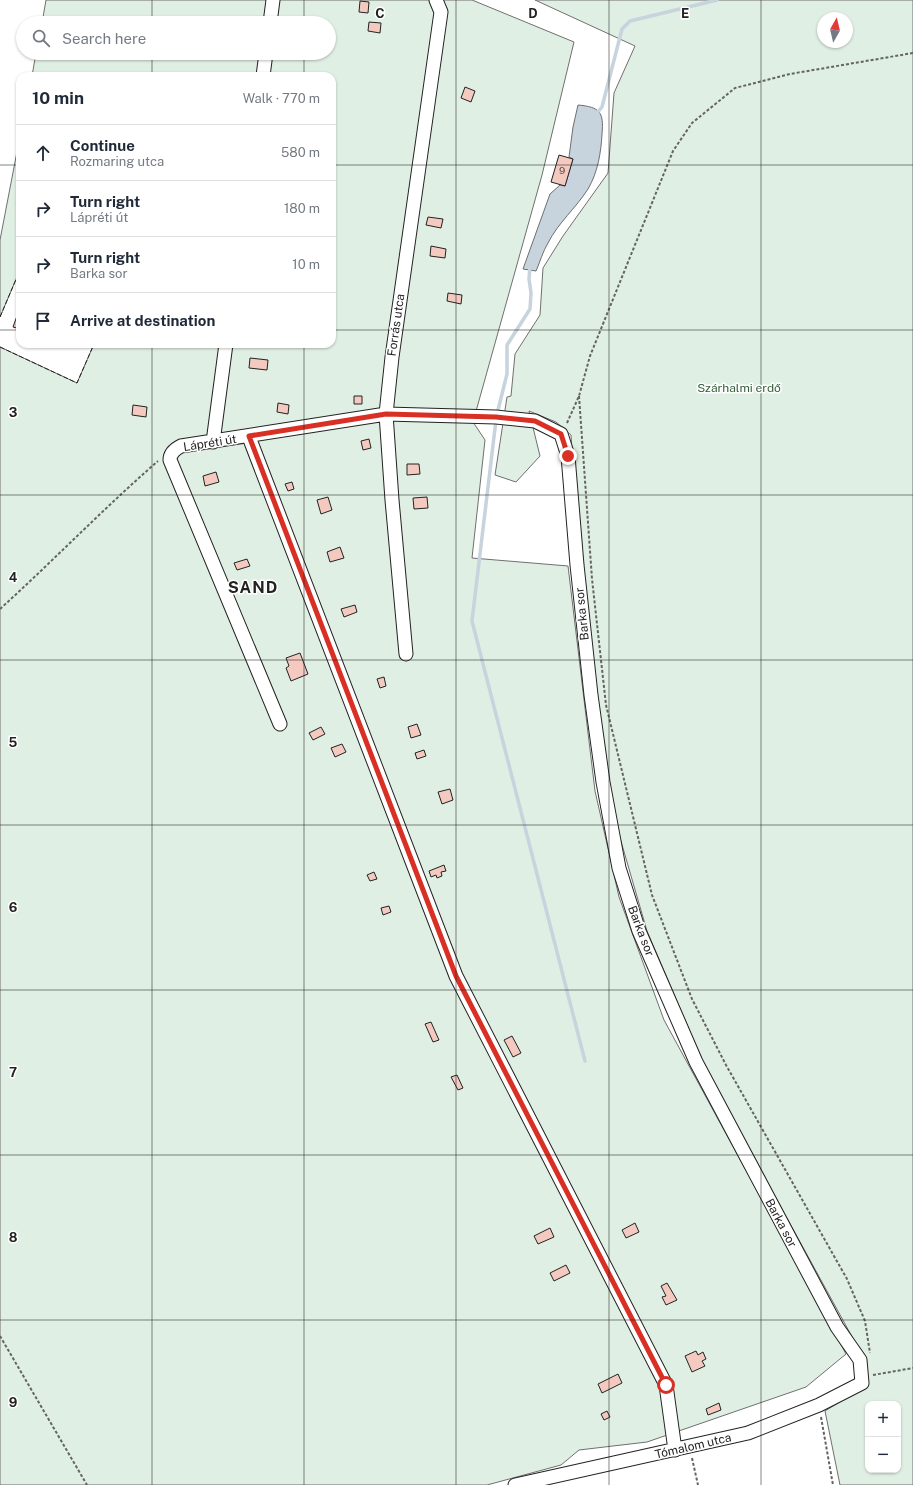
<!DOCTYPE html>
<html lang="en">
<head>
<meta charset="utf-8">
<style>
  :root { --surface:#fff; --page:#f2f2f3; --text:#1f2937; --muted:#747a83; --line:#e0e1e3 }
  body { margin:0; font-family:"Public Sans",sans-serif; background:var(--page); color:var(--text) }
  .controls { position:absolute; right:12px; bottom:12px; display:grid; overflow:hidden; border-radius:8px; box-shadow:0 1px 3px #0004 }
  .controls button { width:36px; height:36px; display:grid; place-items:center; padding:0; border:0; border-bottom:1px solid var(--line); background:var(--surface); color:var(--text); font:20px sans-serif }
  .compass { position:absolute; left:817px; top:12px; width:36px; height:36px; border-radius:50%; background:var(--surface); box-shadow:0 1px 3px #0004; rotate:8deg }
  .stop { position:absolute; width:12px; height:12px; margin:-9px; border:3px solid #d93025; border-radius:50%; background:#fff }
  .stop.end { background:#d93025; border-color:#fff; box-shadow:0 1px 4px #0008 }
  .list { margin:0; padding:0; list-style:none }
  h2 { display:flex; justify-content:space-between; align-items:center; height:52px; margin:0; padding:0 16px; font-size:17px }
  h2 small { font-size:13px; font-weight:400; color:var(--muted) }
  .list li { display:grid; grid-template-columns:26px 1fr auto; gap:12px; align-items:center; box-sizing:border-box; height:56px; padding:0 16px; border-top:1px solid var(--line) }
  .list b { display:block; font-size:15px; white-space:nowrap }
  .list p { margin:0; font-size:13px; white-space:nowrap; color:var(--muted) }
  .list em { font-size:13px; font-style:normal; color:var(--muted) }
  .icon { flex:none; width:22px; height:22px; fill:none; stroke:currentColor; stroke-width:2; stroke-linecap:round; stroke-linejoin:round }
  .map { position:relative; flex:none; width:913px; height:1485px; overflow:hidden }
  .search { position:absolute; background:var(--surface); box-shadow:0 1px 3px #0004; left:16px; top:16px; width:320px; height:44px; display:flex; align-items:center; gap:10px; box-sizing:border-box; padding:0 14px; border-radius:22px; color:var(--muted); font-size:15px }
  .panel { position:absolute; background:var(--surface); box-shadow:0 1px 3px #0004; left:16px; top:72px; width:320px; height:276px; border-radius:12px }
  .map>svg:first-child { display:block }
  .green { fill:#e0efe3; stroke:#6f6f6f; fill-rule:evenodd }
  .water { fill:#c7d3dd; stroke:#6f6f6f }
  .lines { fill:none; stroke-linecap:round; stroke-linejoin:round }
  .stream { stroke:#c7d3dd; stroke-width:3.5 }
  .building { fill:#f3c9c0; stroke:#222 }
  .minor-casing { stroke:#222; stroke-width:15 }
  .path { stroke:#646464; stroke-width:2; stroke-dasharray:3 2; stroke-linecap:butt }
  .minor { stroke:#fff; stroke-width:13 }
  .fence { stroke:#222; stroke-width:1; stroke-dasharray:5 2; stroke-linecap:butt }
  .route { stroke:#d93025; stroke-width:5 }
  .grid { fill:none; stroke:#222; stroke-width:1; stroke-opacity:0.55 }
  .labels { text-anchor:middle; stroke-width:3; stroke-linejoin:round; paint-order:stroke }
  .number-label { font-size:10px; fill:#564c4a }
  .street-label { font-size:12px; fill:#222; stroke:#fff }
  .park-label { font-size:12px; fill:#2f5e38; stroke:#fff }
  .district-label { font-size:16px; font-weight:bold; letter-spacing:1px; fill:#222; stroke:#fff }
  .grid-label { font-size:13px; text-anchor:middle; font-weight:bold; fill:#222; stroke:#fff; stroke-width:3; stroke-linejoin:round; paint-order:stroke }
</style>
</head>
<body>
<div class="map">
<svg width="913" height="1485" viewBox="0 0 913 1485">
  <rect width="100%" height="100%" fill="#fff"/>
  <path class="green" d="M 46,0 L 472,0 L 574,42 L 542,175 L 473,422 L 485,440 L 472,558 L 568,566 L 595,791 L 619,897 L 664,1020 L 846,1354 L 806,1387 L 647,1442 L 579,1450 L 561,1465 L 487,1485 L 0,1485 L 0,347 L 77,383 L 94,344 L 332,344 L 332,76 L 32,76 L 36,53 L 329,53 L 329,23 L 42,23 Z
    M 535,0 L 913,0 L 913,1485 L 840,1485 L 825,1411 L 866,1386 L 867,1364 L 709,1076 L 647,931 L 616,824 L 595,696 L 576,512 L 571,435 L 556,422 L 529,411 L 540,456 L 516,482 L 495,475 L 507,397 L 511,396 L 515,354 L 540,315 L 543,268 L 563,236 L 608,173 L 614,93 L 635,46 ZM 823,18 L 847,18 L 847,42 L 823,42 ZM 868,1404 L 898,1404 L 898,1470 L 868,1470 Z
    M 20,136 L 20,270 L 0,317 L 0,240 Z"/>
  <path class="water" d="M 578,105 C 600,107 604,112 602,134 C 601,152 598,172 588,189 C 576,208 558,223 548,243 C 543,251 540,262 536,271 L 523,269 L 550,194 L 560,185 L 565,186 L 573,159 L 569,157 L 573,127 Z"/>
  <g class="lines">
    <path class="stream" d="M 597,113 L 602,107 L 622,29 L 630,21 L 717,0
      M 497,414 L 507,374 L 507,345 L 530,309 L 531,293 L 529,279 L 530,266
      M 496,420 L 472,621 L 585,1061"/>
  </g>
  <path class="building" d="M 360,1 L 369,2 L 368,13 L 359,12 Z
    M 369,22 L 381,23 L 380,33 L 368,31 Z
    M 465,87 L 475,91 L 471,102 L 461,98 Z
    M 559,155 L 573,159 L 565,186 L 551,182 Z
    M 428,217 L 443,219 L 441,228 L 426,225 Z
    M 431,246 L 446,249 L 445,258 L 430,256 Z
    M 448,293 L 462,295 L 461,304 L 447,301 Z
    M 17,316 L 20,317 L 20,329 L 13,327 Z
    M 250,358 L 268,360 L 267,370 L 249,368 Z
    M 354,396 L 362,396 L 362,404 L 354,404 Z
    M 278,403 L 289,405 L 288,414 L 277,412 Z
    M 133,405 L 147,407 L 146,417 L 132,415 Z
    M 369,439 L 371,448 L 363,450 L 361,441 Z
    M 407,464 L 419,464 L 420,474 L 407,475 Z
    M 216,472 L 219,482 L 205,486 L 203,476 Z
    M 292,482 L 294,489 L 288,491 L 285,484 Z
    M 328,497 L 332,510 L 321,514 L 317,500 Z
    M 427,497 L 428,508 L 414,509 L 413,498 Z
    M 340,547 L 344,558 L 330,562 L 327,552 Z
    M 247,559 L 250,566 L 237,570 L 234,563 Z
    M 355,605 L 357,612 L 344,617 L 341,609 Z
    M 300,653 L 308,674 L 291,681 L 286,668 L 289,666 L 286,658 Z
    M 384,677 L 386,686 L 380,688 L 377,679 Z
    M 417,724 L 421,735 L 411,738 L 408,727 Z
    M 321,727 L 325,734 L 313,740 L 309,733 Z
    M 342,744 L 346,752 L 335,757 L 331,748 Z
    M 424,750 L 426,756 L 417,759 L 415,753 Z
    M 450,789 L 453,800 L 442,804 L 438,792 Z
    M 444,865 L 446,871 L 441,872 L 442,876 L 437,878 L 436,875 L 431,877 L 429,871 Z
    M 374,872 L 377,879 L 370,881 L 367,875 Z
    M 389,906 L 391,912 L 383,915 L 381,908 Z
    M 431,1022 L 439,1040 L 433,1042 L 425,1024 Z
    M 512,1036 L 521,1053 L 513,1057 L 504,1040 Z
    M 457,1075 L 463,1088 L 458,1090 L 451,1077 Z
    M 635,1223 L 639,1232 L 626,1238 L 622,1230 Z
    M 550,1228 L 554,1237 L 538,1244 L 534,1236 Z
    M 566,1265 L 570,1273 L 554,1281 L 550,1273 Z
    M 667,1283 L 677,1300 L 666,1305 L 662,1297 L 666,1296 L 661,1286 Z
    M 696,1351 L 698,1355 L 703,1352 L 706,1359 L 702,1361 L 705,1366 L 692,1372 L 685,1356 Z
    M 618,1374 L 622,1383 L 602,1393 L 598,1384 Z
    M 719,1403 L 721,1410 L 708,1415 L 706,1409 Z
    M 607,1411 L 610,1417 L 604,1420 L 601,1414 Z"/>
  <g class="lines">
    <defs>
      <path id="minor" d="M 270,23 L 273,0
        M 263,76 L 266,53
        M 249,437 L 456,976 L 666,1385 L 675,1450
        M 213,442 L 226,344
        M 406,654 L 392,500 L 386,414 L 392,357 L 441,12 L 436,0
        M 280,724 L 170,460 C 170,453 175,449 181,446 L 386,414 L 496,417 L 535,421 L 561,434 L 568,456 L 577,565 L 591,695 L 603,782 L 619,868 L 639,931 L 696,1062 L 837,1327 L 860,1360 L 862,1383 L 819,1405 L 748,1433 L 515,1485"/>
    </defs>
    <use href="#minor" class="minor-casing"/>
    <path class="path" d="M 579,396 L 592,579 L 606,705 L 652,895 L 692,999 L 726,1065 L 847,1279 L 865,1321 L 870,1353
      M 567,423 L 579,396 L 590,356 L 673,151 L 692,123 L 735,88 L 790,74 L 913,53
      M 0,609 C 54,560 104,508 158,461
      M 0,1336 L 87,1485
      M 873,1375 L 913,1368
      M 821,1417 L 833,1485
      M 692,1458 L 698,1485"/>
    <use href="#minor" class="minor"/>
    <path class="fence" d="M 0,317 L 20,270
      M 0,347 L 77,383 L 94,344"/>
  </g>
  <g class="lines">
    <path class="route" d="M 568,456 L 561,434 L 535,421 L 496,417 L 386,414 L 249,436 L 456,976 L 666,1385"/>
  </g>
  <path class="grid" d="M 152,0 L 152,23M 304,0 L 304,23M 456,0 L 456,1485M 609,0 L 609,1485M 761,0 L 761,1485M 152,53 L 152,76M 304,53 L 304,76M 0,165 L 20,165M 332,165 L 913,165M 0,330 L 20,330M 332,330 L 913,330M 152,344 L 152,1485M 304,344 L 304,1485M 0,495 L 913,495M 0,660 L 913,660M 0,825 L 913,825M 0,990 L 913,990M 0,1155 L 913,1155M 0,1320 L 913,1320"/>
  <g class="labels">
    <g class="number-label">
      <text x="562" y="174">9</text>
    </g>
    <g class="street-label">
      <text transform="translate(396 325) rotate(-82)" y="4">Forrás utca</text>
      <text transform="translate(210 443) rotate(-9)" y="4">Lápréti út</text>
      <text transform="translate(582 614) rotate(-96)" y="4">Barka sor</text>
      <text transform="translate(641 931) rotate(69)" y="4">Barka sor</text>
      <text transform="translate(781 1223) rotate(62)" y="4">Barka sor</text>
      <text transform="translate(693 1446) rotate(-13)" y="4">Tómalom utca</text>
    </g>
    <g class="park-label">
      <text x="739" y="392">Szárhalmi erdő</text>
    </g>
    <g class="district-label">
      <text x="253" y="593">SAND</text>
    </g>
  </g>
  <g class="grid-label">
    <text x="380" y="18">C</text>
    <text x="533" y="18">D</text>
    <text x="685" y="18">E</text>
    <text x="13" y="417">3</text>
    <text x="13" y="582">4</text>
    <text x="13" y="747">5</text>
    <text x="13" y="912">6</text>
    <text x="13" y="1077">7</text>
    <text x="13" y="1242">8</text>
    <text x="13" y="1407">9</text>
  </g>
</svg>
<div class="controls">
<button>+</button>
<button>−</button>
</div>
<svg class="compass" viewBox="-18 -18 36 36"><path d="M0-13l5 13h-10z" fill="#e53935"/><path d="M0 13l5-13h-10z" fill="#747a83"/></svg>
<div class="stop" style="left:666px;top:1385px"></div>
<div class="stop end" style="left:568px;top:456px"></div>
<div class="search"><svg class="icon" aria-label="search" viewBox="0 0 24 24"><circle cx="10" cy="10" r="6"/><path d="M15 15l6 6"/></svg>Search here</div>
<section class="panel">
<h2>10 min<small>Walk · 770 m</small></h2>
<ul class="list">
<li><svg class="icon" aria-label="ahead" viewBox="0 0 24 24"><path d="M12 20V5M6 11l6-6 6 6"/></svg><div><b>Continue</b><p>Rozmaring utca</p></div><em>580 m</em></li>
<li><svg class="icon" aria-label="right" viewBox="0 0 24 24"><path d="M7 20v-9h11M14 6l5 5-5 5"/></svg><div><b>Turn right</b><p>Lápréti út</p></div><em>180 m</em></li>
<li><svg class="icon" aria-label="right" viewBox="0 0 24 24"><path d="M7 20v-9h11M14 6l5 5-5 5"/></svg><div><b>Turn right</b><p>Barka sor</p></div><em>10 m</em></li>
<li><svg class="icon" aria-label="arrive" viewBox="0 0 24 24"><path d="M6 21V4h12l-3 4 3 4H6"/></svg><div><b>Arrive at destination</b></div></li>
</ul>
</section>
</div>
</body>
</html>
